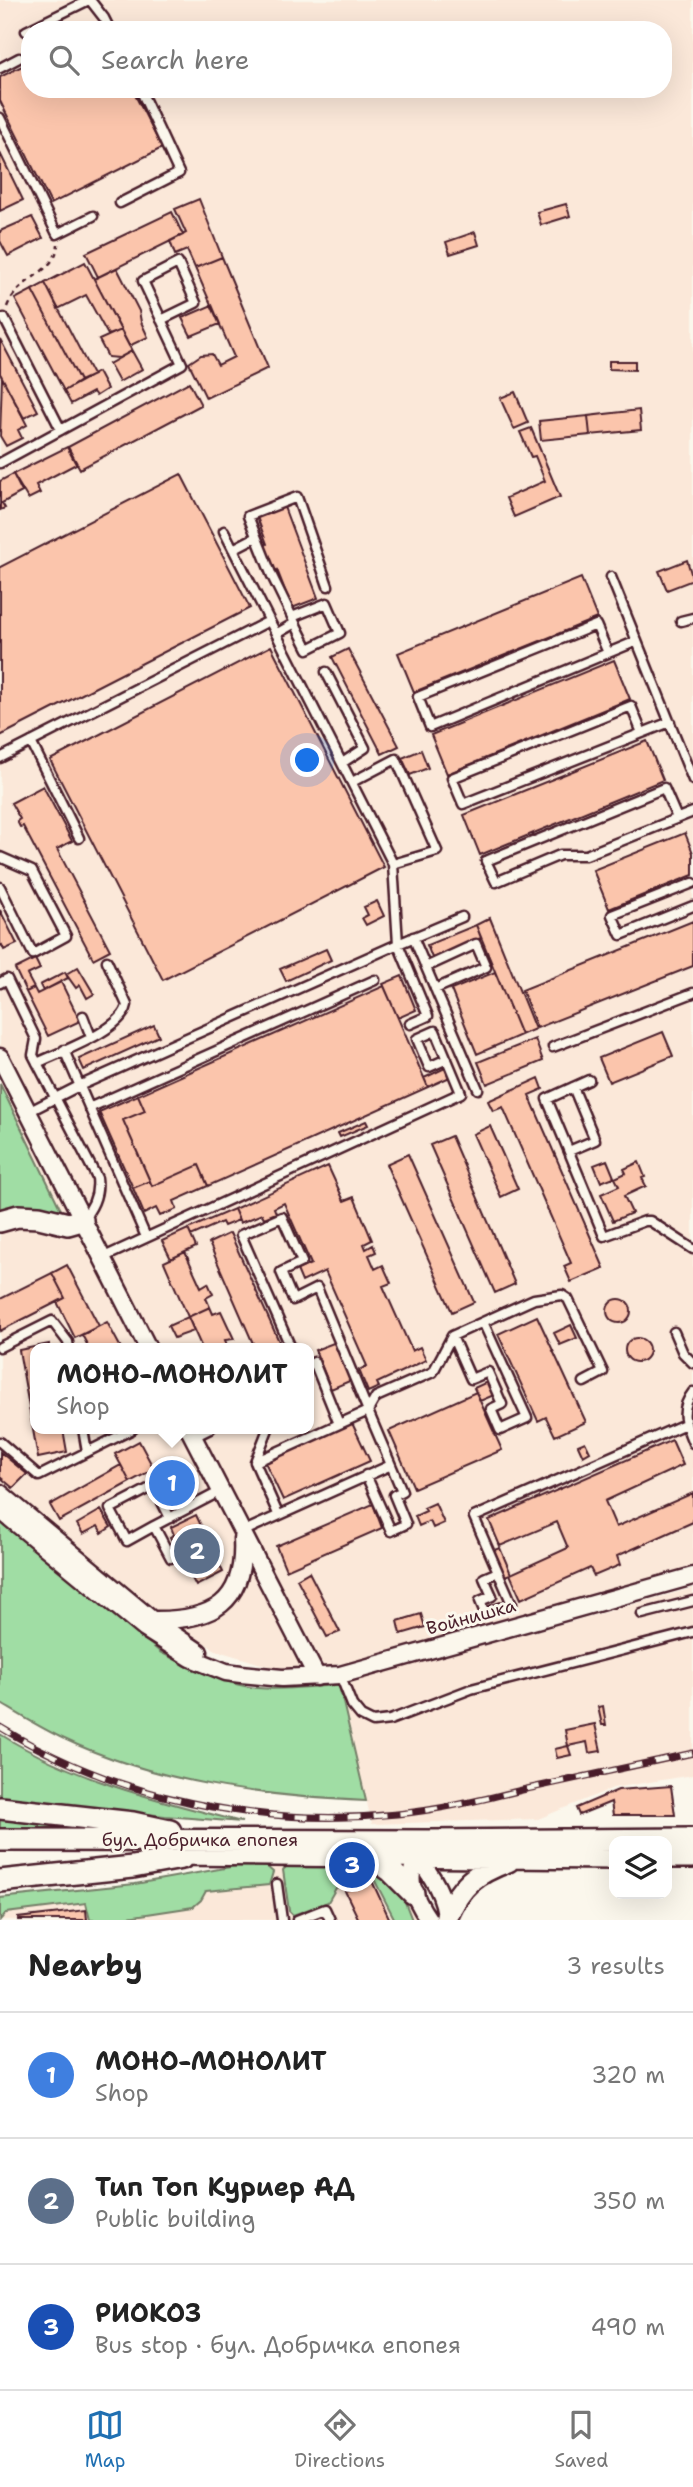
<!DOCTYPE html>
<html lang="en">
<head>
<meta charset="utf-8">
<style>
  :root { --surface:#fff; --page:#f2f2f2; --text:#222; --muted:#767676; --line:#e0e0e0; --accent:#1f6fb2 }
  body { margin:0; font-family:"Shantell Sans",sans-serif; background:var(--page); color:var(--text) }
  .controls { position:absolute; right:21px; bottom:21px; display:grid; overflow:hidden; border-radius:14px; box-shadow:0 7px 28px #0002 }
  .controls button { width:63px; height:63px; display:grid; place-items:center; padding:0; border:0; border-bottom:2px solid var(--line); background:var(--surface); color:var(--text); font:35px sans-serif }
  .you { position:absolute; left:308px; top:761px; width:24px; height:24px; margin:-18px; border:5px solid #fff; border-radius:50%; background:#1a73e8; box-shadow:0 0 0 10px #1a73e833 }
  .badge { display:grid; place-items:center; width:46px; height:46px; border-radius:50%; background:var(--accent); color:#fff; font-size:23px; font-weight:700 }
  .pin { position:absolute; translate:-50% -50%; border:4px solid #fff; box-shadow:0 2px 7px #0006 }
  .popup { position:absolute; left:30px; top:1343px; width:284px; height:91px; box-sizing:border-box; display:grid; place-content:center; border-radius:14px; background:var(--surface); filter:drop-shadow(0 2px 5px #0005); font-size:23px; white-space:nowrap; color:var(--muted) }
  .popup b { font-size:26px; color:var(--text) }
  .popup::after { content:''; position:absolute; left:50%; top:100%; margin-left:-14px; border:14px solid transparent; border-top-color:var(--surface) }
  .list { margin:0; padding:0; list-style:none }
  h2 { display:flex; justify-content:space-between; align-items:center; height:91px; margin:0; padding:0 28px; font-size:30px }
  h2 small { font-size:23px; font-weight:400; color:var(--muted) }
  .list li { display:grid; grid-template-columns:46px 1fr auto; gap:21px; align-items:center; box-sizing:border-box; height:126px; padding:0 28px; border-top:2px solid var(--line) }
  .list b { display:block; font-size:26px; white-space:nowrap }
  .list p { margin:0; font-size:23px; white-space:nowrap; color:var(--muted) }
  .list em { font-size:23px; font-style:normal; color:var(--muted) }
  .icon { flex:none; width:38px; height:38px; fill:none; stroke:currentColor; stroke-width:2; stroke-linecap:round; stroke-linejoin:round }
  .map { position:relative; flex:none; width:693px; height:1920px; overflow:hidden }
  .search { position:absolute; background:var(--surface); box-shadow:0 7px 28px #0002; left:21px; right:21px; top:21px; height:77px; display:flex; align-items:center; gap:18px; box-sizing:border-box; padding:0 24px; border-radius:28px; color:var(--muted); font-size:26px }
  .sheet { height:469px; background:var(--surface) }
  nav { display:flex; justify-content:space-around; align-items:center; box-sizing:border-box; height:98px; border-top:2px solid var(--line); background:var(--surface); font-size:19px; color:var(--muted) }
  nav a { display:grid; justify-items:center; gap:4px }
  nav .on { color:var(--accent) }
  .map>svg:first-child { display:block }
  .built { fill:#fbe8d9; fill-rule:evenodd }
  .green { fill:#a0dda4; stroke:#757e68; stroke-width:2 }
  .building { fill:#fbc5ac; stroke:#4a1f2b; stroke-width:2 }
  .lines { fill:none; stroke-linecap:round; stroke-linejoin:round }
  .service-casing { stroke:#4a1f2b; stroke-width:13 }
  .minor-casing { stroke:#4a1f2b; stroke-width:21 }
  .secondary-casing { stroke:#4a1f2b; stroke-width:26 }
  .path { stroke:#4a1f2b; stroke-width:2.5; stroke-dasharray:5 5; stroke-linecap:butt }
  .service { stroke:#fbf7ec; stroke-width:8 }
  .minor { stroke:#fbf7ec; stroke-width:16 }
  .secondary { stroke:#fbf7ec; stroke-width:21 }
  .rail-casing { stroke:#4a1f2b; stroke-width:7 }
  .rail { stroke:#fbf7ec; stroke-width:4.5; stroke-dasharray:13; stroke-linecap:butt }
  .labels { text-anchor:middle; stroke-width:6; stroke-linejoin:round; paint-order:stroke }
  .street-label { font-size:18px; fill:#4a1f2b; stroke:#fbf7ec }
</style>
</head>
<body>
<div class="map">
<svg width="693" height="1920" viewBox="0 0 693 1920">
  <rect width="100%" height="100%" fill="#fbf7ec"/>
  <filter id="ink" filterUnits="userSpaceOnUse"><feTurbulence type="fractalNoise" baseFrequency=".0143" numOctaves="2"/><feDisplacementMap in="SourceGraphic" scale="14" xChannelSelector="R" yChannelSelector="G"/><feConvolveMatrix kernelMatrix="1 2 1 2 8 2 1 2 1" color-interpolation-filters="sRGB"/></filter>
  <g filter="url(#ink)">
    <path class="built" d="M 0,0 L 693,0 L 693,1570 L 356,1661 L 313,1669 L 278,1669 L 218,1651 L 158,1618 L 0,1483 ZM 30,30 L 663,30 L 663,89 L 30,89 ZM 36,1348 L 308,1348 L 308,1429 L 36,1429 Z
      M 693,1588 L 693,1775 L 613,1788 L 538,1819 L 372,1824 L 339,1685 Z
      M 247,1864 L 367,1866 L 403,1897 L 420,1920 L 0,1920 L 0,1898 L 135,1884 Z"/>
    <path class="green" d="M 0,1084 L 59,1206 L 62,1211 L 24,1208 L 0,1212 Z
      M 0,1519 L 160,1652 C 188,1666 225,1685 257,1688 C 283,1691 312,1686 339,1685 L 366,1801 C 260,1796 156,1783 60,1737 C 39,1727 20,1715 0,1703 Z
      M 0,1734 C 73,1780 159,1801 242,1822 L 165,1816 L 0,1798 Z
      M 0,1817 L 126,1830 L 0,1829 Z
      M 247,1864 L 248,1866 L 266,1866 L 273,1872 L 269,1885 L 206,1891 L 201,1900 L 193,1907 L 108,1920 L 90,1920 L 86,1903 L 6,1913 L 0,1920 L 0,1898 L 135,1884 Z
      M 289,1864 L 367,1866 L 389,1882 L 403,1897 L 412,1920 L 395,1920 L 375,1881 L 370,1875 L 364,1874 L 336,1888 L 328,1902 L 293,1915 L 289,1911 L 283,1870 Z"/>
    <path class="building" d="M 30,62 L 30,89 L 132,89 L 162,148 L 51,204 L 0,101 L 0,77 Z
      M 0,153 L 23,200 L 0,211 Z
      M 199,199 L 222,257 L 195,268 L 187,250 L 175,255 L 170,241 L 186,233 L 175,209 Z
      M 566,204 L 570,216 L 541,225 L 537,212 Z
      M 172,212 L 183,235 L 98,277 L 86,253 Z
      M 32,217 L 43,238 L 8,256 L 0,241 L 0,231 Z
      M 475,232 L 479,245 L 450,254 L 446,242 Z
      M 222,257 L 268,368 L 206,398 L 189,363 L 201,355 L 212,354 L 218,365 L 234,357 L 195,268 Z
      M 85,262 L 121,330 L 108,335 L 86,295 L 58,309 L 45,283 Z
      M 117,268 L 139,311 L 141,322 L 148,337 L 129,346 L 94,279 Z
      M 45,283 L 93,375 L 80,381 L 32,290 Z
      M 32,290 L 80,381 L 64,391 L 15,299 Z
      M 212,305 L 220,324 L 191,336 L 182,318 Z
      M 121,330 L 132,351 L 119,358 L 108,357 L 99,340 Z
      M 0,339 L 38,411 L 24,418 L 0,374 Z
      M 132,351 L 142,369 L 119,382 L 109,364 Z
      M 609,361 L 635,361 L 635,370 L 609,369 Z
      M 98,372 L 107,389 L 96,396 L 93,392 L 71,404 L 64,391 Z
      M 2,377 L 27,425 L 18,430 L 22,438 L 6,446 L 0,436 Z
      M 189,382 L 201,405 L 80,469 L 68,447 Z
      M 515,392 L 528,423 L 514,429 L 500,398 Z
      M 639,410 L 641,430 L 590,435 L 588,416 Z
      M 588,416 L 590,435 L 541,440 L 539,421 Z
      M 531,428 L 560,497 L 514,517 L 506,498 L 545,481 L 535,456 L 531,457 L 520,432 Z
      M 67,447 L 76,464 L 36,485 L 40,493 L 28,499 L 13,474 Z
      M 13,474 L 22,492 L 2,503 L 5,508 L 0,510 L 0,481 Z
      M 181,474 L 250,608 L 0,736 L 0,567 Z
      M 284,507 L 318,598 L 292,608 L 277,570 L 273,572 L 264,547 L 267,544 L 257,517 Z
      M 687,560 L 693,580 L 667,590 L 659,571 Z
      M 581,578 L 597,618 L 414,692 L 398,653 Z
      M 271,646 L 384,867 L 163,980 L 50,760 Z
      M 348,649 L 399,746 L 382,754 L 332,657 Z
      M 614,660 L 630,699 L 447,774 L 431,735 Z
      M 647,741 L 663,780 L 480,855 L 464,815 Z
      M 421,750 L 428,768 L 410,775 L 402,758 Z
      M 43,786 L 72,841 L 57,849 L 110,950 L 93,959 L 23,826 L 20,827 L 17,821 L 20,819 L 11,803 Z
      M 685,833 L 693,853 L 693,875 L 609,909 L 593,870 Z
      M 377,901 L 384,916 L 366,925 L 362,918 L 368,915 L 364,907 Z
      M 0,910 L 17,944 L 4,950 L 2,945 L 0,946 Z
      M 490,918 L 535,1029 L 521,1035 L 476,925 Z
      M 693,921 L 693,966 L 537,1028 L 522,990 Z
      M 476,925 L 481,938 L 432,958 L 427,945 Z
      M 326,949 L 331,960 L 286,981 L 280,969 Z
      M 35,959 L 40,969 L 27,975 L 34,988 L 26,992 L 15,969 Z
      M 78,967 L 94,994 L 87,998 L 80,985 L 76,988 L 66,974 Z
      M 65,972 L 68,978 L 43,991 L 40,985 Z
      M 495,972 L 521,1035 L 477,1054 L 451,990 Z
      M 402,976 L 416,1010 L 398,1018 L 383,984 Z
      M 61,982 L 80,1021 L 48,1036 L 26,992 L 34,988 L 37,994 Z
      M 384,986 L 428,1087 L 208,1186 L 199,1165 L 152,1186 L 123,1120 L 145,1111 L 138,1095 Z
      M 154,1025 L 159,1036 L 84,1070 L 79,1059 Z
      M 663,1032 L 673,1056 L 609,1082 L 599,1058 Z
      M 535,1039 L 543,1061 L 487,1084 L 478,1062 Z
      M 445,1068 L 450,1077 L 428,1087 L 424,1078 Z
      M 539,1078 L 543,1089 L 529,1095 L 604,1268 L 571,1282 L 564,1266 L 571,1263 L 503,1107 L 493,1111 L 488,1101 Z
      M 138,1095 L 145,1111 L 123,1120 L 150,1181 L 133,1188 L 99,1112 Z
      M 366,1121 L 368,1125 L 340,1137 L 338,1133 Z
      M 490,1126 L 518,1189 L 501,1197 L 473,1134 Z
      M 451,1136 L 515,1284 L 495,1293 L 430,1145 Z
      M 408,1154 L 474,1302 L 452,1312 L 386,1164 Z
      M 607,1160 L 614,1177 L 601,1182 L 594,1165 Z
      M 639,1162 L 645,1177 L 642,1178 L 646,1186 L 624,1196 L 632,1213 L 613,1221 L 601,1194 L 619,1186 L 615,1178 L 626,1173 L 624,1169 Z
      M 199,1165 L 208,1186 L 174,1201 L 177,1209 L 160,1216 L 156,1208 L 144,1214 L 133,1188 L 150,1181 L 152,1186 Z
      M 328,1166 L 344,1201 L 354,1197 L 372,1240 L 364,1244 L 366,1249 L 373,1245 L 376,1252 L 369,1255 L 375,1269 L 383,1265 L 391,1283 L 383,1286 L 412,1351 L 420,1347 L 426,1360 L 377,1383 L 379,1387 L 368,1392 L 359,1370 L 367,1366 L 325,1271 L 302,1282 L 297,1270 L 311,1264 L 284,1203 L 274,1208 L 276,1213 L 264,1218 L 262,1214 L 240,1223 L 234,1209 Z
      M 234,1209 L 239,1220 L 224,1226 L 222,1222 L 191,1236 L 188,1229 Z
      M 188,1229 L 196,1247 L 171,1259 L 162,1241 Z
      M 230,1233 L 282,1348 L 255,1348 L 209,1243 Z
      M 185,1252 L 201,1287 L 208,1283 L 213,1294 L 206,1298 L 210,1307 L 188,1317 L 164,1262 Z
      M 67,1265 L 99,1326 L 75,1338 L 57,1302 L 65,1298 L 52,1273 Z
      M 52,1273 L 65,1298 L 0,1331 L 0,1299 Z
      M607 1311a12 12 0 1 1 24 0a12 12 0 1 1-24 0Z
      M 210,1307 L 213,1314 L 221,1311 L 234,1339 L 225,1340 L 228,1348 L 202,1348 L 188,1317 Z
      M 537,1316 L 586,1422 L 555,1436 L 546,1417 L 538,1421 L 498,1334 Z
      M 188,1317 L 194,1331 L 174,1338 L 168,1326 Z
      M 107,1322 L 121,1348 L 89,1348 L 82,1335 Z
      M 571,1325 L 577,1338 L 560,1345 L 554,1333 Z
      M625 1350a12 12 0 1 1 24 0a12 12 0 1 1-24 0Z
      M 336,1342 L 352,1380 L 331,1389 L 315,1350 Z
      M 49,1344 L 49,1348 L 36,1348 L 36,1429 L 63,1429 L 67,1452 L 38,1458 L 19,1350 Z
      M 487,1382 L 494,1395 L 480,1401 L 474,1388 Z
      M 476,1392 L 502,1450 L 414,1488 L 389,1431 Z
      M 352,1423 L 370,1461 L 283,1500 L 265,1462 Z
      M 672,1440 L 683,1465 L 605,1501 L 616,1527 L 693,1493 L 693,1522 L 617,1556 L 620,1565 L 594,1576 L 590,1568 L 521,1599 L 510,1574 L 505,1576 L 494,1550 L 500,1548 L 511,1574 L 568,1548 L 557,1522 L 500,1546 L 489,1520 Z
      M 139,1441 L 154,1469 L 130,1482 L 115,1454 Z
      M 585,1442 L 590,1452 L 583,1456 L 578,1445 Z
      M 0,1452 L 27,1474 L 13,1488 L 0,1477 Z
      M 169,1463 L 187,1497 L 172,1505 L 155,1471 Z
      M 121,1465 L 130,1482 L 59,1521 L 50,1505 Z
      M 435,1503 L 444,1523 L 433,1528 L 430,1521 L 419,1526 L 415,1516 L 426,1511 L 424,1508 Z
      M 373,1504 L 382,1528 L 286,1570 L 276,1546 Z
      M 101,1510 L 111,1527 L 102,1533 L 98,1526 L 83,1534 L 77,1524 Z
      M 196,1515 L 223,1572 L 196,1586 L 170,1537 L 174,1535 L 171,1527 Z
      M 309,1572 L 340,1632 L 327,1637 L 297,1579 Z
      M 421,1614 L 425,1627 L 401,1634 L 398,1621 Z
      M 603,1706 L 606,1725 L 602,1725 L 598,1707 Z
      M 595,1724 L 601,1751 L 589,1753 L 587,1742 L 568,1746 L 565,1730 Z
      M 568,1746 L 571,1755 L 557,1758 L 555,1749 Z
      M 671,1786 L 675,1815 L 613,1815 L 611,1802 L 579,1815 L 576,1808 L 618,1790 Z
      M 371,1879 L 390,1920 L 359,1920 L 345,1891 Z
      M 86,1910 L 87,1920 L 18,1920 L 18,1918 Z"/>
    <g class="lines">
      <defs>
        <path id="service" d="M 90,0 L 104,18 L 110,30
          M 26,31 L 89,0
          M 0,68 L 19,58
          M 0,118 L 57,234 L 93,216
          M 120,203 L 179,173 L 140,89
          M 4,318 L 61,430
          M 0,463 L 182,364 L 143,281 L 178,263 L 196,303 L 161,320
          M 233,549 L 256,537
          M 611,577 L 693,780
          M 292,617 L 327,603 L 340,633 L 308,649 L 295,623
          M 681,621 L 693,618
          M 276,634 L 295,623 L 272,576 L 248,516 L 297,497 L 328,586
          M 608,653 L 596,625 L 418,697 L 430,727 L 608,653 L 637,641
          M 326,672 L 365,748 L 342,763
          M 642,733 L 631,706 L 452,778 L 463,804 L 670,722
          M 31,742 L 79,838
          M 0,758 L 269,621
          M 352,782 L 396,759 L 437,851 L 393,864
          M 677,818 L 664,788 L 486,861 L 496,882 L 560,855 L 586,855 L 693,812
          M 0,857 L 32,871 L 66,936 L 33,954 L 0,887
          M 693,883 L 612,915 L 621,935 L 693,906
          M 413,937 L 478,1089
          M 426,967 L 476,944 L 486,967 L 435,989
          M 0,983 L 7,979 L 36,1039 L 33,1055 L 97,1178 C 99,1194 94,1207 82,1220
          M 83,1016 L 91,1037
          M 410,1024 L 428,1016 L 398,944 L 462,917
          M 553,1047 L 693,993
          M 64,1050 L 146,1237
          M 37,1063 C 60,1052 123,1030 127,1005 L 107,961
          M 589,1080 L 547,1099 L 604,1236 L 645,1221 L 650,1221 L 693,1249
          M 89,1108 L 375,980
          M 28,1112 L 79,1086 L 398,944 L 393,864 L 224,531
          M 569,1151 L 595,1140 L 573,1087
          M 102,1258 L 461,1093 L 435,1031 L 417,1039 L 429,1067 L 447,1059
          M 674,1332 L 683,1353 L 693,1363
          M 452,1336 L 471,1379 L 488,1372 L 502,1404 L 491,1409 L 500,1430 L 527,1418 L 483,1322
          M 0,1347 L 52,1321 L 68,1342 L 69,1348
          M 308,1365 L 314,1362 L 339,1424
          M 693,1392 C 679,1410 685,1424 693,1443
          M 83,1429 L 87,1452
          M 268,1429 L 255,1462 L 278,1514
          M 194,1437 L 210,1429
          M 0,1442 L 39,1476 L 133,1429
          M 255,1462 L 368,1411 L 317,1288 L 293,1300 L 281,1272 L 302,1262 L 282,1217 L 241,1235 L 291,1348
          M 366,1475 L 391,1531 L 406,1524 L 394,1495 L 402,1491 L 391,1465
          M 154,1526 L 127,1541 L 110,1509 L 154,1486 L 170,1518
          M 242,1532 L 391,1465 L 368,1411 L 376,1397 L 433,1372 L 452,1336 L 534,1299 L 562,1295 L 568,1299 L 603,1372 L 584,1382
          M 171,1558 L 154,1526 L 221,1491
          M 498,1572 L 484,1578 L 492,1596 L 480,1601 L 485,1613 L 512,1604 L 474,1517 L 685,1424
          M 642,1614 L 693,1601
          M 340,1675 L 352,1705 L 361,1716 L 373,1722 L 390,1720 L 471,1689 L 693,1632
          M 277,1884 L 282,1920
          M 297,1920 L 325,1909 L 330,1920"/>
        <path id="minor" d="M 0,1057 L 148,1348
          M 189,1429 L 317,1677
          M 0,1493 L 152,1620 L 199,1652
          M 0,1510 L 145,1629 L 191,1658 L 226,1672 L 241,1674 L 282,1678 L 340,1675 L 693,1576
          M 152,1620 C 212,1621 246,1604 242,1538
          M 411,1850 C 427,1868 446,1895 446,1920
          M 422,1851 C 402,1875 414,1898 429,1920"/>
        <path id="secondary" d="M 0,1221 L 18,1216 L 39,1217 L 68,1224 L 82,1220
          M 0,1808 L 133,1823 L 170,1831
          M 0,1840 L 430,1841 L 693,1839
          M 167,1854 L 614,1858
          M 370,1856 L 391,1871 L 413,1893
          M 667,1857 L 693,1857
          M 0,1881 L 133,1867 L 182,1858
          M 447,1916 C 461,1885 475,1873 508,1861"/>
      </defs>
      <use href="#service" class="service-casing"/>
      <use href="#minor" class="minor-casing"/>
      <use href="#secondary" class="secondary-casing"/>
      <path class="path" d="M 7,307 C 19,276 56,274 58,244"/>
      <use href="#service" class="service"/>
      <use href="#minor" class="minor"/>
      <use href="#secondary" class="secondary"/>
      <defs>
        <path id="rail" d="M 0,1727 C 118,1799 260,1828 397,1814 C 439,1810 481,1800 522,1790 C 579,1778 636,1765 693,1753"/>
      </defs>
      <use href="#rail" class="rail-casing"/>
      <use href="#rail" class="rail"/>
    </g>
  </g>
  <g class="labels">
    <g class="street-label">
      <text transform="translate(471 1617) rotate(-15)" y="6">Войнишка</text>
      <text x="200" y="1846">бул. Добричка епопея</text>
    </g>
  </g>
</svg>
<div class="controls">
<button><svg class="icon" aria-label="layers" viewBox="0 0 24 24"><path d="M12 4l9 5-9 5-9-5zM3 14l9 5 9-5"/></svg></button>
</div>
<div class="you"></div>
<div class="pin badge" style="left:172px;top:1483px;background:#3f7fe0">1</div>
<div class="popup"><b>МОНО-МОНОЛИТ</b>Shop</div>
<div class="pin badge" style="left:197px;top:1551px;background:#5c6f8a">2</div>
<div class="pin badge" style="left:352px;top:1865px;background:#1a4fb4">3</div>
<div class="search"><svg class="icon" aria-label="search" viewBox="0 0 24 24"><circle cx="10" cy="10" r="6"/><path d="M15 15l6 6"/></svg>Search here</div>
</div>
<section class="sheet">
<h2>Nearby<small>3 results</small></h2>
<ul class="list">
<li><span class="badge" style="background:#3f7fe0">1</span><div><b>МОНО-МОНОЛИТ</b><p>Shop</p></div><em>320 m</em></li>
<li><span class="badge" style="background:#5c6f8a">2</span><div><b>Тип Топ Куриер АД</b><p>Public building</p></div><em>350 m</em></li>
<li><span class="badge" style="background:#1a4fb4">3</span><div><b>РИОКОЗ</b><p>Bus stop · бул. Добричка епопея</p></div><em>490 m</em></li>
</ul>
</section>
<nav>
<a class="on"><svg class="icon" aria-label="map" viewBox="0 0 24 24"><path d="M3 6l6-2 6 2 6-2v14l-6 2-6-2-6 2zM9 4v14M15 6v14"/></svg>Map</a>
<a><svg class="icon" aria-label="directions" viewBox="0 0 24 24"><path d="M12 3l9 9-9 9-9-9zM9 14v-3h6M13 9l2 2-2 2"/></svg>Directions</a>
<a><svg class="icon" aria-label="saved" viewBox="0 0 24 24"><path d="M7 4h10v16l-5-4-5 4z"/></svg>Saved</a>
</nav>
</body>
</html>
